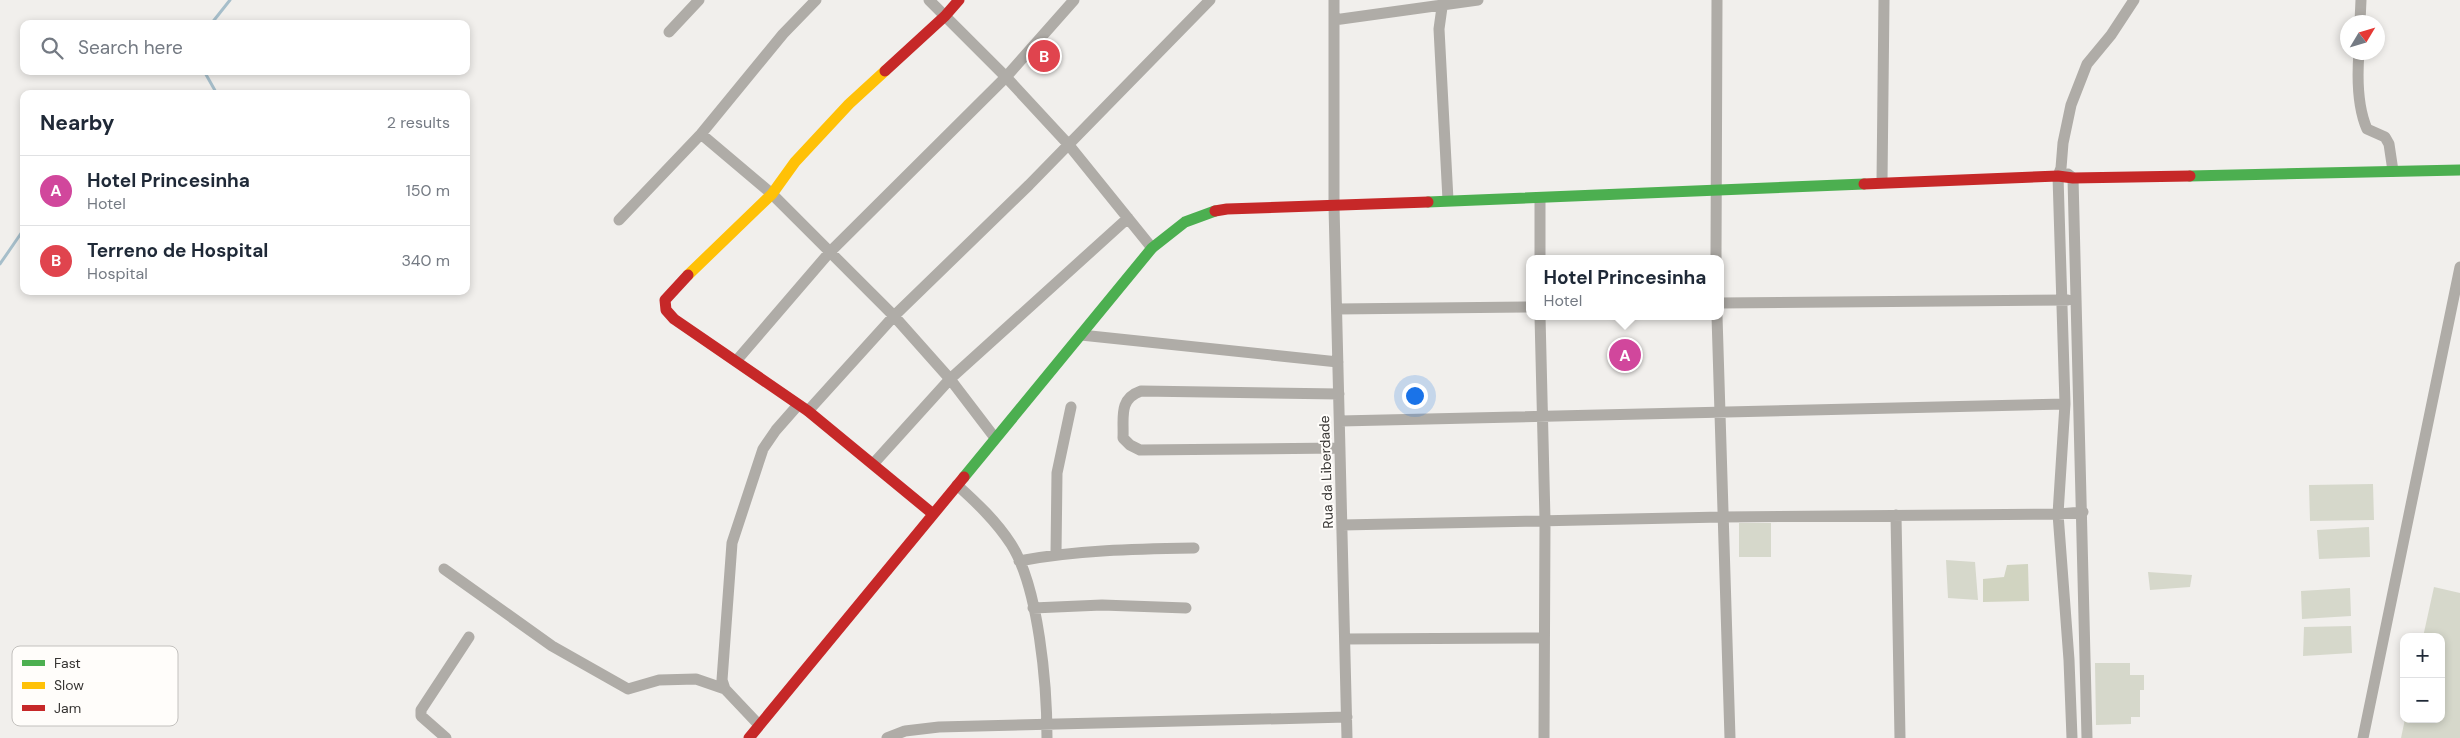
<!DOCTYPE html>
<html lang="en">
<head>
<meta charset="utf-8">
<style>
  :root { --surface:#fff; --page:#f6f6f7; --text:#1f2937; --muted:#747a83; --line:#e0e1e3; --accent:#db2777 }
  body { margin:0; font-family:"DM Sans",sans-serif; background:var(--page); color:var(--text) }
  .controls { position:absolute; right:15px; bottom:15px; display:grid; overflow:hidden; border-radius:10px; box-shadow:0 2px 8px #0003 }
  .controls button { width:45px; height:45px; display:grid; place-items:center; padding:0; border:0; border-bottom:1px solid var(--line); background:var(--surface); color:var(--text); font:25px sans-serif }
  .compass { position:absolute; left:2340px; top:15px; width:45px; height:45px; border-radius:50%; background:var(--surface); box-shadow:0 2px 8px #0003; rotate:52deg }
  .you { position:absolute; left:1414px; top:395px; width:18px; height:18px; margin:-12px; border:4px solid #fff; border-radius:50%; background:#1a73e8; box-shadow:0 0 0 8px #1a73e833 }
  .badge { display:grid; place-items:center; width:32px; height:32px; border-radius:50%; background:var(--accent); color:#fff; font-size:16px; font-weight:700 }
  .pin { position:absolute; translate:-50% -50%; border:2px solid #fff; box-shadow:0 1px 5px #0006 }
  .popup { position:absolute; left:1526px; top:255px; width:198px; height:65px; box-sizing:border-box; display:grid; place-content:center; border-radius:10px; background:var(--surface); filter:drop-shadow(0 1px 4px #0005); font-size:16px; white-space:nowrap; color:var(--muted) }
  .popup b { font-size:19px; color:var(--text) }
  .popup::after { content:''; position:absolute; left:50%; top:100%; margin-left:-10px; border:10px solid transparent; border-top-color:var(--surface) }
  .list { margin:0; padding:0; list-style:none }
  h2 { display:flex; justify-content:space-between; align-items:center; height:65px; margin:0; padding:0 20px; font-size:21px }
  h2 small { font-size:16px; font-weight:400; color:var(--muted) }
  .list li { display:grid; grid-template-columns:32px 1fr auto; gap:15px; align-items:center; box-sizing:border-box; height:70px; padding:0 20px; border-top:1px solid var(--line) }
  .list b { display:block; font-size:19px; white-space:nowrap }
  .list p { margin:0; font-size:16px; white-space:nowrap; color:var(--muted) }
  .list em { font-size:16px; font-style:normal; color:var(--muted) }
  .icon { flex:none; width:28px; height:28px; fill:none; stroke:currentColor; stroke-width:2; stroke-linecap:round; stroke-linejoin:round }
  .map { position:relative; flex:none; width:2460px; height:738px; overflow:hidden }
  .search { position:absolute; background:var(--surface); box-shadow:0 2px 8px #0003; left:20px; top:20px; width:450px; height:55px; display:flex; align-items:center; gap:12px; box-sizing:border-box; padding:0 18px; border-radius:10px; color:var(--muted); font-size:19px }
  .panel { position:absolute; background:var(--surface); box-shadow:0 2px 8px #0003; left:20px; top:90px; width:450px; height:205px; border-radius:10px }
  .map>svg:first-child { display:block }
  .green { fill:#d6d8cb }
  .forest { fill:#d1d4c1 }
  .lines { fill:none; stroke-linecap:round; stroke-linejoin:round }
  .stream { stroke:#a6beca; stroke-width:3 }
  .street { stroke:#afaca7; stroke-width:11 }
  .fast { stroke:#4caf50; stroke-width:11 }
  .slow { stroke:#ffc107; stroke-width:11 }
  .jam { stroke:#c62828; stroke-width:11 }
  .labels { text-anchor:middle; stroke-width:4; stroke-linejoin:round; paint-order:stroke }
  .street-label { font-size:14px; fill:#373533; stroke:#fffdfa }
  .key { fill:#fffdfa; stroke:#c3c1be; stroke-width:1 }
  .key-label { font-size:14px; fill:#373533 }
</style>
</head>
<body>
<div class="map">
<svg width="2460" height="738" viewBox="0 0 2460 738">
  <rect width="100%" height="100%" fill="#f1efec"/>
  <path class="green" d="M 2373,484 L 2374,520 L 2310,521 L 2309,485 Z
    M 1771,523 L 1771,557 L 1739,557 L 1739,523 Z
    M 2369,527 L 2370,557 L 2319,559 L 2317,530 Z
    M 1946,560 L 1975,562 L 1978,600 L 1948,598 Z
    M 2148,572 L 2192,575 L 2190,587 L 2150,590 Z
    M 2434,587 L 2460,593 L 2460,738 L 2401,738 L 2405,719 L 2441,719 L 2441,637 L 2423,637 Z
    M 2350,588 L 2351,616 L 2302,619 L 2301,591 Z
    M 2351,626 L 2352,653 L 2303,656 L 2304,627 Z
    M 2095,663 L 2130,663 L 2130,675 L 2144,675 L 2144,690 L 2140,690 L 2140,717 L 2131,717 L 2131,724 L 2096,725 Z"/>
  <path class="forest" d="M 2028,564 L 2029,601 L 1983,602 L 1983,579 L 2004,577 L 2007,565 Z"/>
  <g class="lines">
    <path class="stream" d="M 211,24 L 230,0
      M 204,71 L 217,94
      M 0,264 L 24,229"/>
    <path class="street" d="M 929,0 L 1006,77 L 1068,144 L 1152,248
      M 1334,0 L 1334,206 L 1347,738
      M 1443,0 L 1439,29 L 1448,200
      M 1334,20 L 1478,0
      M 2360,22 L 2361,0
      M 669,32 L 699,0
      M 2359,52 C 2357,78 2357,106 2367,129 L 2385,137 L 2389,144 L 2393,171
      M 701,134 L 772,194 L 894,316 L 950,379 L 995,438
      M 2068,174 L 2073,178 L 2087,738
      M 1882,182 L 1884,0
      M 619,220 L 701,134 L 783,34 L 816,0
      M 1540,259 L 1540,198
      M 1716,259 L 1717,0
      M 1720,303 L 2068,300
      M 1337,309 L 1530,307
      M 1540,316 L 1545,520 L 1544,738
      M 1717,316 L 1730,738
      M 1081,335 L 1338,362
      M 737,360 L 829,253 L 1006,77 L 1074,0
      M 1339,394 L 1141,391 C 1118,399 1124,418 1123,438 L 1130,445 L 1140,450 L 1340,448
      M 808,411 L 894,316 L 1029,185 L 1210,0
      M 1340,421 L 2065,404
      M 874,463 L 950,379 L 1128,218
      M 957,485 C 977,503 996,521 1011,544 C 1039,588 1047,686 1047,738
      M 1896,515 L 1900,738
      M 1342,525 L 1722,517 L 2058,514 L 2083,512
      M 1056,554 L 1057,473 L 1071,407
      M 1019,561 C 1076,550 1135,549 1194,548
      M 444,569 L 552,646 L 628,689 L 659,680 L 696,679 L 725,689
      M 1033,608 L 1102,605 L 1186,608
      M 1345,639 L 1544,638
      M 759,725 L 725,689 L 722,680 L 732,543 L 763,449 L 776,430 L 798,405
      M 446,738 L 421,716 L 421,710 L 469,637
      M 887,738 L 905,731 L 939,727 L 1347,717
      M 2072,738 L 2069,660 L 2058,514 L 2065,404 L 2058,176 L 2061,168 L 2063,143 L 2071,105 L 2087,64 L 2111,35 L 2134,0
      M 2363,738 L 2460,267"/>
    <path class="fast" d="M 2190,176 L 2460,170
      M 1428,202 L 1864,184
      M 964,477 L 1152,248 L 1185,222 L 1215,211"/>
    <path class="slow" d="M 688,275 L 772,194 L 795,162 L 849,104 L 885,71"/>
    <path class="jam" d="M 885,71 L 945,16 L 959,0
      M 1864,184 L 2058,176 L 2073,178 L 2190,176
      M 1215,211 L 1227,209 L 1428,202
      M 688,275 L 665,300 L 666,310 L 674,319 L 808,411 L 933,514
      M 749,738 L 964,477"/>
  </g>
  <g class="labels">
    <g class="street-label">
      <text transform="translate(1326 472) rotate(-92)" y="5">Rua da Liberdade</text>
    </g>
  </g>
  <rect x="12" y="646" width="166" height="80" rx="8" class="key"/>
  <rect x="22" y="660" width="23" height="6" fill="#4caf50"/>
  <rect x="22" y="682" width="23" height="7" fill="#ffc107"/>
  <rect x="22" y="705" width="23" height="6" fill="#c62828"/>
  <g class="key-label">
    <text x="54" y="668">Fast</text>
    <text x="54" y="690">Slow</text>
    <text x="54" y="713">Jam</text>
  </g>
</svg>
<div class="controls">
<button>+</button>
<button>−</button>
</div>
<svg class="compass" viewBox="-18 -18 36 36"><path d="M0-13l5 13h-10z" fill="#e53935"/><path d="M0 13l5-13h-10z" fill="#747a83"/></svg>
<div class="you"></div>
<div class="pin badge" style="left:1625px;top:355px;background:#d1479c">A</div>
<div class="popup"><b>Hotel Princesinha</b>Hotel</div>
<div class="pin badge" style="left:1044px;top:56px;background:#e0444e">B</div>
<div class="search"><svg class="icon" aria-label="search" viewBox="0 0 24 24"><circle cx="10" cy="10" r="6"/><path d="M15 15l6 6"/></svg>Search here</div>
<section class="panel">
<h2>Nearby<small>2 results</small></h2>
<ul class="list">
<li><span class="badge" style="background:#d1479c">A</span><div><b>Hotel Princesinha</b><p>Hotel</p></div><em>150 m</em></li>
<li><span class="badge" style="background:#e0444e">B</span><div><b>Terreno de Hospital</b><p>Hospital</p></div><em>340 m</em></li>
</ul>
</section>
</div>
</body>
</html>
